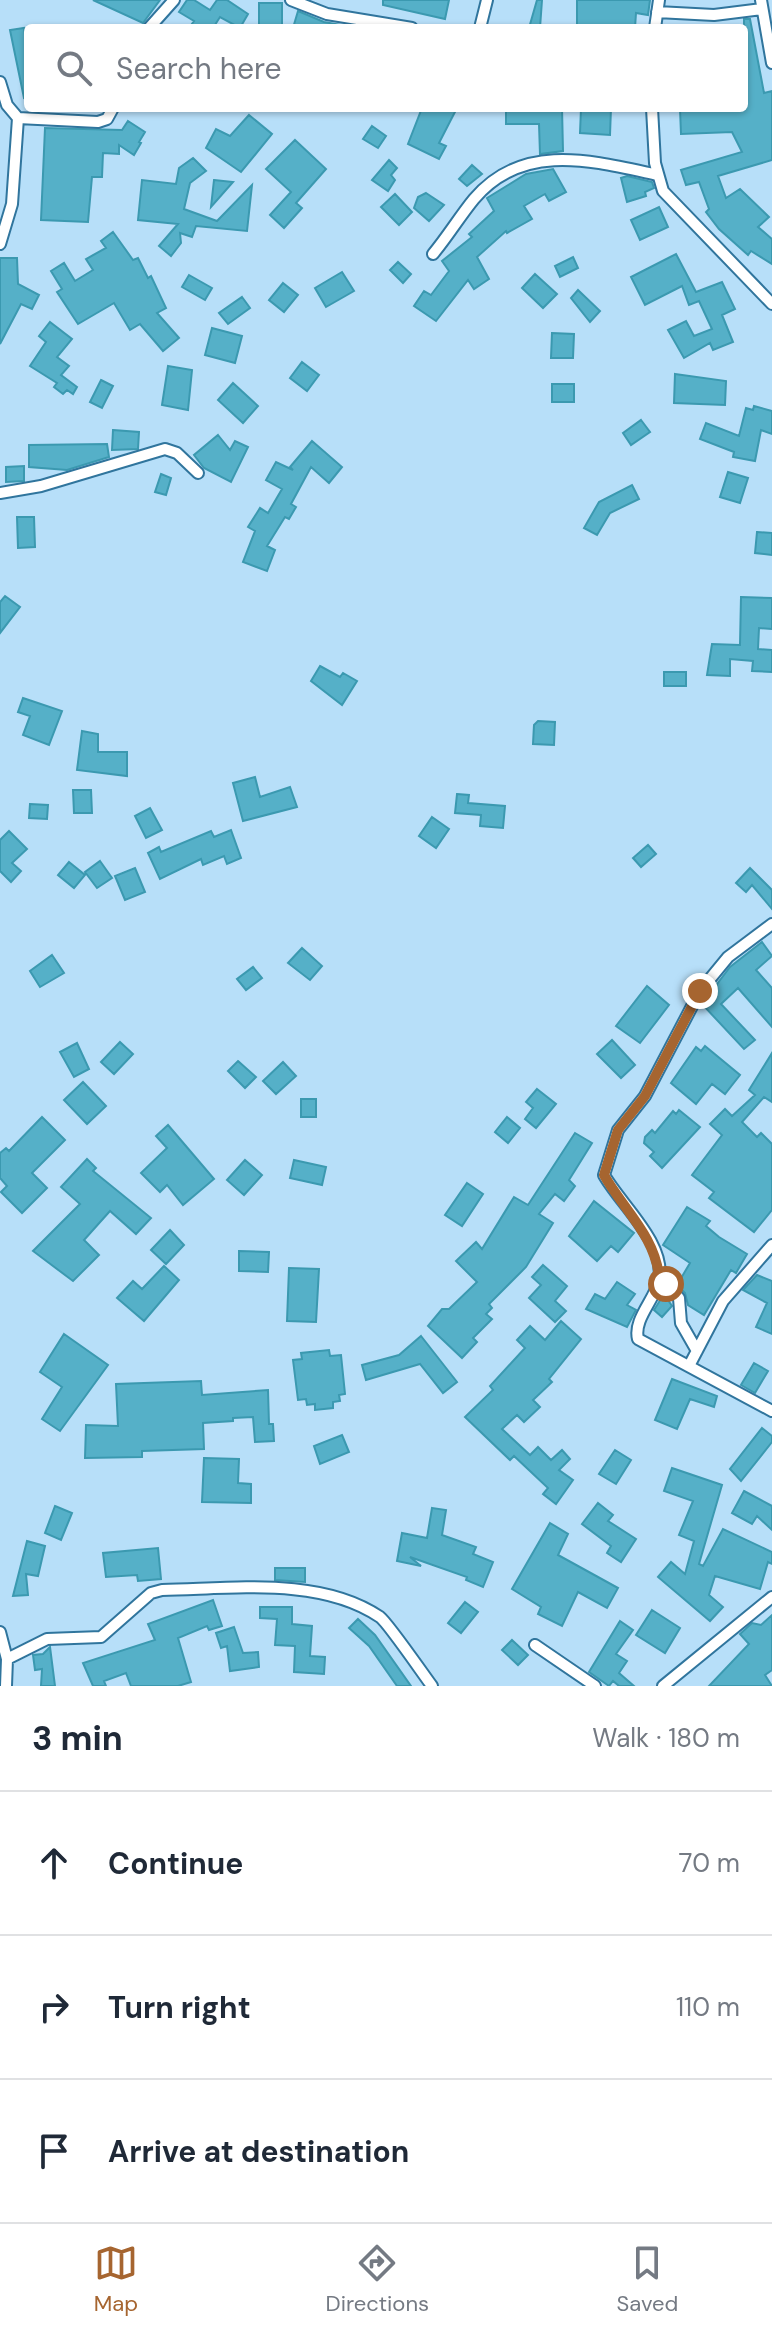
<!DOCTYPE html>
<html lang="en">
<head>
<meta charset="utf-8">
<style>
  :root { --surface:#fff; --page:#f2f2f3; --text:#1f2937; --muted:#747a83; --line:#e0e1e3; --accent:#a66530 }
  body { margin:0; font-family:"DM Sans",sans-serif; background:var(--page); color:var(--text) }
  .stop { position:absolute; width:24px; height:24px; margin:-18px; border:6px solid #a66530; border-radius:50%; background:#fff }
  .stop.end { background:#a66530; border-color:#fff; box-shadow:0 2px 8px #0008 }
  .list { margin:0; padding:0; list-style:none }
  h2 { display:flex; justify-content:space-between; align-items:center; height:104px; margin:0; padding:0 32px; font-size:34px }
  h2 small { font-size:26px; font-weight:400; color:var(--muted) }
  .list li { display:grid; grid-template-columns:52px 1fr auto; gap:24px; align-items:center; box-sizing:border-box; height:144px; padding:0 32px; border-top:2px solid var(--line) }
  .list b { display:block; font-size:30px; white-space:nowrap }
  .list em { font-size:26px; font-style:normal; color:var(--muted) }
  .icon { flex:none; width:44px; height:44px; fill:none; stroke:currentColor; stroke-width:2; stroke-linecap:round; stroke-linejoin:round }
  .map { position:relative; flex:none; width:772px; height:1686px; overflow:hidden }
  .search { position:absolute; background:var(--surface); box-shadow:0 2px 6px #0004; left:24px; right:24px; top:24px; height:88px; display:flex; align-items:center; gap:20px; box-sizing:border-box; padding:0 28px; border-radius:8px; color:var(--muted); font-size:30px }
  .sheet { height:536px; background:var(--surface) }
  nav { display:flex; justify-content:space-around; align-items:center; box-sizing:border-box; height:112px; border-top:2px solid var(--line); background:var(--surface); font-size:22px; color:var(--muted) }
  nav a { display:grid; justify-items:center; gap:4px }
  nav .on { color:var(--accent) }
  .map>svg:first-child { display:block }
  .building { fill:#55b0c8; stroke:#3b99b0; stroke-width:2 }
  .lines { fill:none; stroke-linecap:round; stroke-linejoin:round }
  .minor-casing { stroke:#30759d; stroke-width:14 }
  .minor { stroke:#fff; stroke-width:10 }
  .route { stroke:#a66530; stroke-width:10 }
</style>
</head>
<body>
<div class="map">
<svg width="772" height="1686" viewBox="0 0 772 1686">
  <rect width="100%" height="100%" fill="#b7dff9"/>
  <path class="building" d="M 93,0 L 160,0 L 143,23 Z
    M 187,0 L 194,0 L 210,10 L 217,0 L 227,0 L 248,14 L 240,28 L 220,17 L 213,28 L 189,28 L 194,21 L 179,12 Z
    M 383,0 L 449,0 L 445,19 L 383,5 Z
    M 537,0 L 542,0 L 540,28 L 529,28 Z
    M 577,0 L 650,0 L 648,15 L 636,13 L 635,28 L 577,28 Z
    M 259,3 L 282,3 L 282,28 L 259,28 Z
    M 298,11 L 324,22 L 357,28 L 293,28 Z
    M 744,19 L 750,19 L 764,93 L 772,91 L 772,160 L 718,176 L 726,198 L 740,189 L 769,217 L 758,227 L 772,239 L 772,264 L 751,251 L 748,255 L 719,229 L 706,212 L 709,209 L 699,182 L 686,185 L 681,170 L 742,152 L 732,132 L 681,134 L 680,109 L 744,108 Z
    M 24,28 L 28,53 L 28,97 L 24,98 L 10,30 Z
    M 422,108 L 457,108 L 439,143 L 446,146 L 439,159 L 408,144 Z
    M 506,108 L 562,108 L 563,151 L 540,154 L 539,124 L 506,124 Z
    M 581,108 L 611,108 L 610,135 L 580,133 Z
    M 249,115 L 272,134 L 241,172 L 206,148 L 216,129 L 230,136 Z
    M 128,121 L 145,132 L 139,142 L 141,143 L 134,155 L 119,145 L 119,154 L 103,153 L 102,177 L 92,177 L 88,222 L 41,220 L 45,128 L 122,130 Z
    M 372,126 L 386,136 L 378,148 L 363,139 Z
    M 295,140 L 326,169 L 296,203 L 302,208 L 284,228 L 270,215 L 291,192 L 266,169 Z
    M 193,158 L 206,171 L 190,183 L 184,209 L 217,221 L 252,185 L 247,231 L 196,226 L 192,237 L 180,233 L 181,243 L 171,256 L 159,246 L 178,224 L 138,220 L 142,180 L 176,184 L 179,168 Z
    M 389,160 L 397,168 L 391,175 L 395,180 L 388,191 L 372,180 Z
    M 472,165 L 482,174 L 467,186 L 459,179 Z
    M 553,169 L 566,192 L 549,201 L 545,194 L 524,206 L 532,219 L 507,233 L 506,231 L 477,257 L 489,279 L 474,289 L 468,280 L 436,321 L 414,306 L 424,291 L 431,295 L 449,271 L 442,261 L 472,237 L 469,234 L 494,211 L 487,198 L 526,174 Z
    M 627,176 L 652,182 L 654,188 L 645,192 L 646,196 L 627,202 L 621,178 Z
    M 214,180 L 233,182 L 211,207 Z
    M 426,193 L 444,205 L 429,221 L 414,208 L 418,197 Z
    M 395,194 L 412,212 L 399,225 L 381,207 Z
    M 659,207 L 668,227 L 640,240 L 631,220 Z
    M 113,232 L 133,260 L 138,258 L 148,278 L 151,276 L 166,308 L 157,313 L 179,338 L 163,351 L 140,324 L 130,330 L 114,303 L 78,324 L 57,292 L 62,289 L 51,271 L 64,263 L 75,281 L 93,270 L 86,259 L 106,248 L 101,241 Z
    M 676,254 L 696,292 L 722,282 L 735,309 L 722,315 L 733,342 L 713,350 L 710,343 L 684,358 L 668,330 L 686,321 L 694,336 L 712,329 L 699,301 L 689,305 L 682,286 L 645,305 L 631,277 Z
    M 573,257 L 578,268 L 560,277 L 555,266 Z
    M 0,258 L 17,258 L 18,284 L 39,295 L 32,309 L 21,304 L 0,344 Z
    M 398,262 L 411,274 L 403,283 L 390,270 Z
    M 342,272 L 354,291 L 326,307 L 315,288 Z
    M 535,274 L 557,294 L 543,308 L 522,288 Z
    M 189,275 L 212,288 L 205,300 L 182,287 Z
    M 283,283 L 298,295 L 284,312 L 269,300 Z
    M 578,290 L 600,311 L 590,322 L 571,298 Z
    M 242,297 L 250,308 L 228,324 L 219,313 Z
    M 50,322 L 72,339 L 57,357 L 69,366 L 61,375 L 77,387 L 73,394 L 67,390 L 63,394 L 54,387 L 57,383 L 30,366 L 46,342 L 39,336 Z
    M 212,328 L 242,336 L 235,363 L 205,355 Z
    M 552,333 L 574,334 L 573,358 L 551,358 Z
    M 302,362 L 319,375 L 307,391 L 290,378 Z
    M 168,366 L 192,370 L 188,410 L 162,405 Z
    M 675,374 L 726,381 L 725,405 L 674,403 Z
    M 101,380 L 113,386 L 102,408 L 90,402 Z
    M 233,383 L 258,406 L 243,423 L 218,400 Z
    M 552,384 L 574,384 L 574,402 L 552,402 Z
    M 754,406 L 772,411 L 772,434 L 761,430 L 755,461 L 733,457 L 734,452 L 700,439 L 706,423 L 739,436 L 746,408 L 753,410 Z
    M 641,420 L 650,432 L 631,445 L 623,433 Z
    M 113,430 L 139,432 L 138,449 L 112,450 Z
    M 218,435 L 230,450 L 235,441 L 248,447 L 231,482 L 204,468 L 194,455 Z
    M 312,441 L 342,467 L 329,483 L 311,467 L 291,504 L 296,507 L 289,519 L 285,517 L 267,546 L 275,550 L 267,571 L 243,562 L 255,531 L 248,527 L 260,508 L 268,513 L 282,489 L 266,480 L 276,462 L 293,470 L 290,467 Z
    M 107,444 L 109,457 L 67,470 L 29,467 L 29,445 Z
    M 24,466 L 24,481 L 6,482 L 6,467 Z
    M 728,472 L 748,478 L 740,503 L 720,497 Z
    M 161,474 L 171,478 L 166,495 L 155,492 Z
    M 632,485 L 639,499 L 610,513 L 597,535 L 584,528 L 599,502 Z
    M 17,517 L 34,517 L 35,547 L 18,548 Z
    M 757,532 L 772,533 L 772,555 L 755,553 Z
    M 5,596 L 20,607 L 0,633 L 0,602 Z
    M 741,597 L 772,598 L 772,629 L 759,628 L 758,649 L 772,650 L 772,672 L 752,671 L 753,661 L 730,659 L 730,676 L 707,675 L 712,644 L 740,645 Z
    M 320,666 L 340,677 L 343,673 L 357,681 L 342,705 L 311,681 Z
    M 664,672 L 686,672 L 686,686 L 664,686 Z
    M 23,698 L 62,711 L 49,745 L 23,735 L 30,716 L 18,712 Z
    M 538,721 L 555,722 L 554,745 L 533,744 L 534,725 Z
    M 82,731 L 98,734 L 98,752 L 127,752 L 127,776 L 77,770 Z
    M 255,777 L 260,797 L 290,787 L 297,807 L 243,821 L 233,783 Z
    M 73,790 L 91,790 L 92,813 L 74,813 Z
    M 457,794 L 469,795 L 468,803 L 505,806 L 503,828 L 480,826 L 481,815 L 455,813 Z
    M 30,804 L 48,805 L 47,819 L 29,818 Z
    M 150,808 L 162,830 L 146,838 L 135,816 Z
    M 432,817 L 449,829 L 436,848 L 419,836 Z
    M 231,830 L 241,858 L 227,864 L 224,856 L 203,865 L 201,859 L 160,879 L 148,853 L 159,847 L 161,852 L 211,831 L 214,837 Z
    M 9,831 L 27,849 L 12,863 L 21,871 L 11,882 L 0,871 L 0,840 Z
    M 648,845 L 656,854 L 641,867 L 633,858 Z
    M 100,861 L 112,878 L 97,888 L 85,872 Z
    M 69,862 L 85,875 L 74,888 L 58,875 Z
    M 135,868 L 145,892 L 125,900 L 115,876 Z
    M 750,868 L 772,890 L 772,909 L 752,885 L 746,892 L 736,883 Z
    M 762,942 L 772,956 L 756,970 L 772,988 L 772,1027 L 738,988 L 721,1004 L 755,1040 L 744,1049 L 702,1004 L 730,967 Z
    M 302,948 L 322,966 L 310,980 L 288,963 Z
    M 52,955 L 64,973 L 40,987 L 30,971 Z
    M 253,967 L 262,978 L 246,990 L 237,979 Z
    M 647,986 L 669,1005 L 640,1043 L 616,1026 Z
    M 612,1040 L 635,1065 L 621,1078 L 597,1054 Z
    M 120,1042 L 133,1054 L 114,1074 L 101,1062 Z
    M 77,1043 L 89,1069 L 74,1077 L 60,1052 Z
    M 705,1046 L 740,1075 L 725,1094 L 712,1084 L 696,1104 L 671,1083 L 696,1047 L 701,1051 Z
    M 772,1053 L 772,1102 L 764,1097 L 742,1122 L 757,1137 L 761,1133 L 772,1144 L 772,1210 L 754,1232 L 709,1198 L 714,1192 L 692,1175 L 722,1135 L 710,1124 L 725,1109 L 732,1116 L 755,1095 L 749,1090 Z
    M 238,1061 L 256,1077 L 245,1088 L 228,1071 Z
    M 283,1062 L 296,1076 L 276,1094 L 263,1081 Z
    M 83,1082 L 106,1106 L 87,1124 L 64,1100 Z
    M 537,1089 L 556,1104 L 536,1128 L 525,1119 L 533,1108 L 526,1102 Z
    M 301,1099 L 316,1099 L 316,1117 L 301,1117 Z
    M 679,1110 L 700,1127 L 662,1168 L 650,1156 L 654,1152 L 644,1143 L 645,1137 L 652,1130 L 655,1133 L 673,1111 L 676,1114 Z
    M 42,1117 L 65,1140 L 32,1173 L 47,1188 L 22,1213 L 1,1192 L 7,1186 L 0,1178 L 0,1153 L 6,1148 L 9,1151 Z
    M 507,1117 L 520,1128 L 508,1143 L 495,1132 Z
    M 168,1125 L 214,1179 L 183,1205 L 167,1185 L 160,1192 L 141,1173 L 167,1148 L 156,1136 Z
    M 575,1133 L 592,1143 L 569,1180 L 575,1186 L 564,1201 L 555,1194 L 539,1214 L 553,1223 L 526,1267 L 489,1304 L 492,1308 L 486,1314 L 492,1319 L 473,1338 L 477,1342 L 462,1358 L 428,1326 L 442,1309 L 449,1309 L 477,1282 L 456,1261 L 476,1242 L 482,1249 L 514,1197 L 528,1205 Z
    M 87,1159 L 96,1168 L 93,1171 L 151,1218 L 136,1234 L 110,1211 L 84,1240 L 99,1255 L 73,1281 L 33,1251 L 80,1204 L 61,1187 Z
    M 245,1160 L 262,1175 L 244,1195 L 227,1180 Z
    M 294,1160 L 326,1167 L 322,1185 L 290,1178 Z
    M 467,1183 L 483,1194 L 462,1226 L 445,1215 Z
    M 594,1201 L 634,1233 L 618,1252 L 611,1246 L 597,1261 L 569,1236 Z
    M 687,1207 L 710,1221 L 706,1226 L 719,1237 L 747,1254 L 736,1273 L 731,1270 L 704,1315 L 688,1305 L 685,1293 L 677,1285 L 690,1263 L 663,1245 Z
    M 170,1230 L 184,1245 L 166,1264 L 151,1250 Z
    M 239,1251 L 269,1252 L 268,1272 L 239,1271 Z
    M 543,1265 L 567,1286 L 555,1301 L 566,1311 L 555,1322 L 529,1298 L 541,1285 L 532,1277 Z
    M 164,1266 L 179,1280 L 144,1321 L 117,1298 L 133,1281 L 142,1289 Z
    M 289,1268 L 319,1269 L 316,1322 L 287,1321 Z
    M 757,1275 L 772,1281 L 772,1334 L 756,1327 L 767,1303 L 743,1290 Z
    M 617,1282 L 635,1294 L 627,1305 L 636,1310 L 627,1327 L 586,1309 L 595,1294 L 605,1299 Z
    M 664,1294 L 672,1306 L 662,1317 L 654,1310 Z
    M 561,1321 L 581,1339 L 549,1379 L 552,1382 L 533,1400 L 540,1407 L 524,1422 L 517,1415 L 502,1429 L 530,1455 L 538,1447 L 551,1460 L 562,1450 L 570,1459 L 559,1470 L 573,1480 L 556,1504 L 543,1494 L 548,1488 L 514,1456 L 510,1460 L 465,1417 L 493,1390 L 490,1386 L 525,1348 L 517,1340 L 530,1326 L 545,1340 Z
    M 64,1334 L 108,1365 L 60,1431 L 42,1419 L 62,1387 L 40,1372 Z
    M 421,1336 L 457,1382 L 443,1393 L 420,1364 L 366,1380 L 362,1365 L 399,1355 Z
    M 329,1350 L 330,1356 L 341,1355 L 345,1394 L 339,1395 L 340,1401 L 333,1402 L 333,1408 L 315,1410 L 315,1404 L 307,1405 L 306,1399 L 298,1400 L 293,1360 L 302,1359 L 301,1353 Z
    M 754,1363 L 768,1371 L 755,1393 L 741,1385 Z
    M 672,1379 L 717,1396 L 714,1407 L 690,1399 L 677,1429 L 655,1420 Z
    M 201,1381 L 202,1395 L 268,1390 L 269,1424 L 273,1424 L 274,1441 L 255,1442 L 253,1417 L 233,1418 L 233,1421 L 203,1423 L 204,1449 L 142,1451 L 142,1457 L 85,1458 L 86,1425 L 118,1426 L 116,1384 Z
    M 762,1428 L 772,1436 L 772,1442 L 741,1481 L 730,1469 Z
    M 342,1435 L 349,1452 L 320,1464 L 314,1446 Z
    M 615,1450 L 631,1460 L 616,1484 L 599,1474 Z
    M 204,1458 L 239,1459 L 238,1483 L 251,1484 L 251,1503 L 202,1502 Z
    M 672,1468 L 722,1485 L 699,1564 L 703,1566 L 723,1529 L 772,1552 L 772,1564 L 768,1562 L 760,1589 L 715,1576 L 709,1595 L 723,1607 L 710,1621 L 658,1577 L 671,1562 L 685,1574 L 694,1541 L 679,1535 L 693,1501 L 664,1491 Z
    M 744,1491 L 772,1506 L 772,1530 L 757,1516 L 752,1524 L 732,1513 Z
    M 598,1503 L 613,1515 L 608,1521 L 636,1539 L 621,1562 L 607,1553 L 611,1546 L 582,1524 Z
    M 55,1506 L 72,1513 L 61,1540 L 45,1533 Z
    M 432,1508 L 446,1510 L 442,1535 L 476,1547 L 473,1554 L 493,1562 L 483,1587 L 466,1580 L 467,1577 L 410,1557 L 421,1566 L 397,1561 L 402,1533 L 427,1538 Z
    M 550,1523 L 568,1534 L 558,1555 L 618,1588 L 607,1608 L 578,1592 L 562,1626 L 538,1614 L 541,1607 L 512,1589 Z
    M 27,1541 L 45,1546 L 38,1576 L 26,1574 L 28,1595 L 13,1596 Z
    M 158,1548 L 161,1579 L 138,1581 L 137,1575 L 106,1577 L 103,1553 Z
    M 275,1568 L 305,1568 L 305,1582 L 275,1580 Z
    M 213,1600 L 222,1626 L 209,1630 L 207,1626 L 178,1638 L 191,1682 L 178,1686 L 131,1686 L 126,1673 L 104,1681 L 106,1686 L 93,1686 L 83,1663 L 155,1640 L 148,1624 Z
    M 465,1602 L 478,1612 L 461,1633 L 448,1623 Z
    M 260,1607 L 292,1607 L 292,1624 L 312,1626 L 310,1656 L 325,1657 L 324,1674 L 294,1672 L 295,1646 L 275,1645 L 277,1619 L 260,1618 Z
    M 652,1610 L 680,1628 L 665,1653 L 636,1635 Z
    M 772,1615 L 772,1670 L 765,1675 L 772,1686 L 709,1686 L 749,1644 L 740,1634 L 752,1623 L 761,1625 Z
    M 358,1619 L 375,1635 L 411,1686 L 397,1686 L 369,1646 L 349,1628 Z
    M 620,1621 L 633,1630 L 616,1654 L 627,1661 L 619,1673 L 634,1686 L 619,1686 L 613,1681 L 609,1686 L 589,1672 Z
    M 234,1627 L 243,1653 L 258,1652 L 259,1667 L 230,1671 L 227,1646 L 221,1648 L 216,1633 Z
    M 512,1640 L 528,1655 L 518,1665 L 502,1650 Z
    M 50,1647 L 55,1686 L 41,1686 L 42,1669 L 35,1670 L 33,1655 L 43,1654 Z"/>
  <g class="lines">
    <defs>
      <path id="minor" d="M 291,0 L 327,14 L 412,28
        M 761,0 L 772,63
        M 657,12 L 714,15 L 762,9
        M 149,28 L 174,0
        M 480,28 L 487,0
        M 655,28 L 659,0
        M 0,82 L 7,105 L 18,118 L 98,122 L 107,119 L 113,108
        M 652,108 L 655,163 L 663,191 L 772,304
        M 0,244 L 12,204 L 18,118
        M 433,254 C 448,236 460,216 474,199 C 523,141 593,161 658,175
        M 0,493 L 41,486 L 165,449 L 177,453 L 198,473
        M 772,924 L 728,957 L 700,991 L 645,1096 L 618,1130 L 604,1175 C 621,1205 666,1243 659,1280 C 655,1300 633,1319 638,1339 L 772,1411
        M 659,1278 L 679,1298 L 681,1323 L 697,1351
        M 689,1366 L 723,1301 L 772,1245
        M 0,1632 L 7,1659 L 6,1686
        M 535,1645 L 595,1686
        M 7,1659 L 47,1639 L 101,1637 L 151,1593 L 162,1590 C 230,1589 320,1576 380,1617 C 388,1623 423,1674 432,1686
        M 663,1686 L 772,1597"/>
    </defs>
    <use href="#minor" class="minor-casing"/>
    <use href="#minor" class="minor"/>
  </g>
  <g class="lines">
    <path class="route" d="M 666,1284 L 659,1278 C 656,1237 623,1209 604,1175 L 618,1130 L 645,1096 L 700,991"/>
  </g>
</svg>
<div class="stop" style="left:666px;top:1284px"></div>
<div class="stop end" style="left:700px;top:991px"></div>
<div class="search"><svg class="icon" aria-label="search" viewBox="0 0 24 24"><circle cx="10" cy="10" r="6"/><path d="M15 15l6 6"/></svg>Search here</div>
</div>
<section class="sheet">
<h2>3 min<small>Walk · 180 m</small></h2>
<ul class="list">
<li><svg class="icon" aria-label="ahead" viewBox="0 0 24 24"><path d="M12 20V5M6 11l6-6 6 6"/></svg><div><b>Continue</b></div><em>70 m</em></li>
<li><svg class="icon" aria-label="right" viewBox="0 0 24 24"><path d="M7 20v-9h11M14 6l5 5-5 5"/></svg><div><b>Turn right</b></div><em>110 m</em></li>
<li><svg class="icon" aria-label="arrive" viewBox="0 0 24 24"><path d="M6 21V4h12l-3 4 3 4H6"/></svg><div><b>Arrive at destination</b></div></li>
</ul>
</section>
<nav>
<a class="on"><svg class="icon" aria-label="map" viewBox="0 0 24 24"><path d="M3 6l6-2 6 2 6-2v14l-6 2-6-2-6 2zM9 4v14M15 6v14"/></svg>Map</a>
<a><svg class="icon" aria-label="directions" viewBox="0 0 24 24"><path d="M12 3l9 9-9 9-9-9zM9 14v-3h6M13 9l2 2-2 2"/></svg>Directions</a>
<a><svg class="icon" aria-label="saved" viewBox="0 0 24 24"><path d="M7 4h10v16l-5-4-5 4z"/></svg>Saved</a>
</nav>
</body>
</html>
